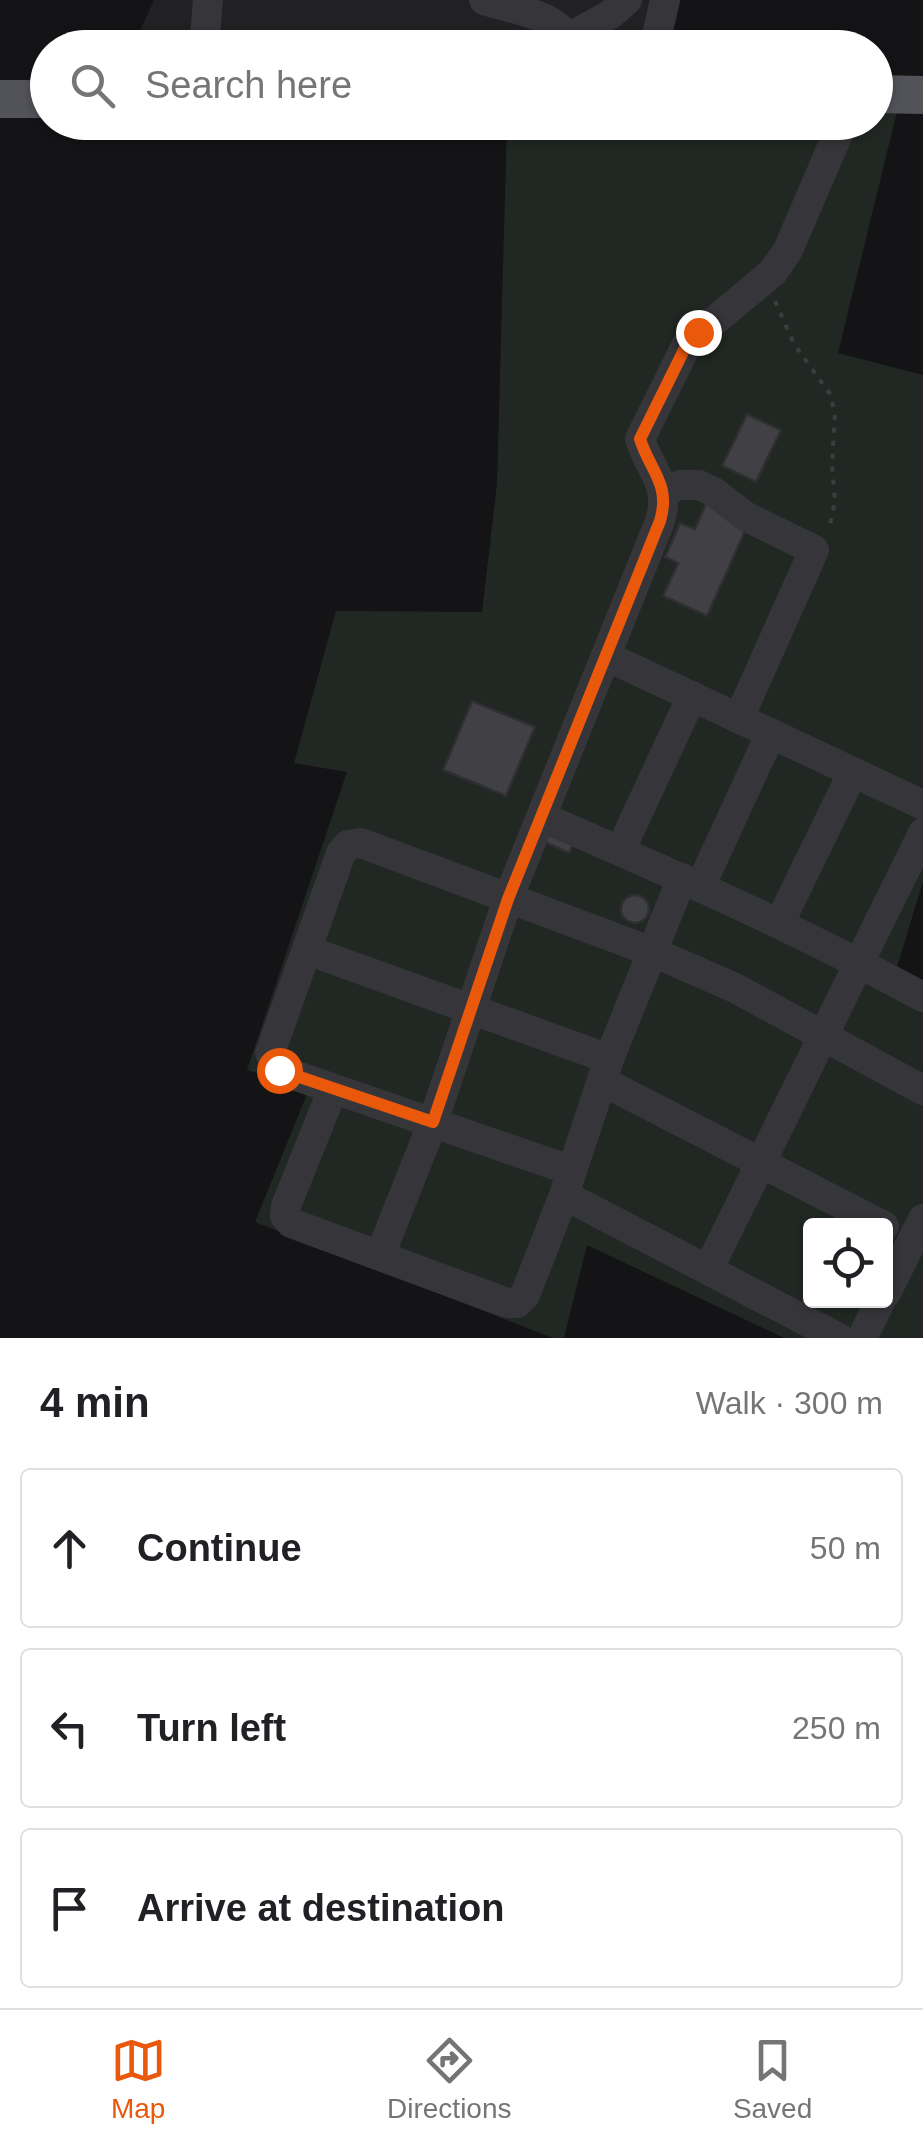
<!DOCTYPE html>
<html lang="en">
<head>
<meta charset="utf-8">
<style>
  :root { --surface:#fff; --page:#f2f2f2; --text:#202124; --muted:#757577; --line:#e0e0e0; --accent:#ea580c }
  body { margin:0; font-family:Arial,sans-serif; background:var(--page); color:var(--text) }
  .controls { position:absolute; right:30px; bottom:30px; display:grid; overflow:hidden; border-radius:10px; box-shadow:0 2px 8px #0004 }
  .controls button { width:90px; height:90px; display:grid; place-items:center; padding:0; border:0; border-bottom:2px solid var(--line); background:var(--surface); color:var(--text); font:50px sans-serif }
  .stop { position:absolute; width:30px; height:30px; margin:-22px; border:8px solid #ea580c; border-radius:50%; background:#fff }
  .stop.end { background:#ea580c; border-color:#fff; box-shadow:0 2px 10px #0008 }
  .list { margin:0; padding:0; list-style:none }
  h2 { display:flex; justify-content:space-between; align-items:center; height:130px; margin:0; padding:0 40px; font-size:42px }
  h2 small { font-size:32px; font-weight:400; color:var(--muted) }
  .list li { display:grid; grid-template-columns:65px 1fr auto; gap:30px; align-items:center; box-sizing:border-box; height:160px; margin:0 20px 20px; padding:0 20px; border:2px solid var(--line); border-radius:10px }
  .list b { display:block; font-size:38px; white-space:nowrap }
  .list em { font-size:32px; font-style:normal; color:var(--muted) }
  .icon { flex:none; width:55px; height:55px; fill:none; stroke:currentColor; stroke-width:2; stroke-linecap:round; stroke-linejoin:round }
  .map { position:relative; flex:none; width:923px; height:1338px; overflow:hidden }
  .search { position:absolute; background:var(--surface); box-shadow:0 2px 8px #0004; left:30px; right:30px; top:30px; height:110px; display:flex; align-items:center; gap:25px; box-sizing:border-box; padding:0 35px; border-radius:55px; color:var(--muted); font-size:38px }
  .sheet { height:670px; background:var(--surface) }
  nav { display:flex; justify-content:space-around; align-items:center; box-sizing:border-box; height:140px; border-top:2px solid var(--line); background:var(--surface); font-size:28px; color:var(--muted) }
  nav a { display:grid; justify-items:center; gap:5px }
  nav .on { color:var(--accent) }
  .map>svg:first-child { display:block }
  .built { fill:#212022 }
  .green { fill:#212823; fill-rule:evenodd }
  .building { fill:#414145; stroke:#2f2e31; stroke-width:2.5 }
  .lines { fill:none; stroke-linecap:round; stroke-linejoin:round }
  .path { stroke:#3c3c41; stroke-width:4; stroke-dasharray:5 8; stroke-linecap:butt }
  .minor { stroke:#36363a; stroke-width:30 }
  .major { stroke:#525259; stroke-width:38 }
  .route { stroke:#ea580c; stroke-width:12 }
</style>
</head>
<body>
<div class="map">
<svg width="923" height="1338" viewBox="0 0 923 1338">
  <rect width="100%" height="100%" fill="#141416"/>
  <path class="built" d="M 154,0 L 652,0 L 638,47 L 132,48 Z"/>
  <path class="green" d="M 902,91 L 838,353 L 923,375 L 923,881 L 892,984 L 923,1005 L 923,1338 L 784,1338 L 587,1245 L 564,1338 L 553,1338 L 255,1222 L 309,1089 L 247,1070 L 347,772 L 294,763 L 336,611 L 482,612 L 497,484 L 507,123 L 876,122 L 876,92 ZM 810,1226 L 886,1226 L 886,1300 L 810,1300 Z"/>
  <path class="building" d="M 747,414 L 781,430 L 756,482 L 722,466 Z
    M 707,501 L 750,520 L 707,616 L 663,596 L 678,563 L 665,557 L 680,523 L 695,529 Z
    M 472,701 L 535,727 L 506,796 L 443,770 Z
    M 546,823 L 576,837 L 569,853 L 538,839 Z
    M621 909a14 14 0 1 1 28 0a14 14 0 1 1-28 0Z"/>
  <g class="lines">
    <path class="path" d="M 775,301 L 794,344 L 830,394 L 835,414 L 832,466 L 835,501 L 829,529"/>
    <path class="minor" d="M 484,0 C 517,11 557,12 575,48
      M 570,37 L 611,14 L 627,0
      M 204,48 L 208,0
      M 654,48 L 665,0
      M 663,492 L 680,485 L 699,485 L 714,492 L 745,516 L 814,550 L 739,718
      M 608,657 L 923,805
      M 542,817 C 671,873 799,930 923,997
      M 620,851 L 692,696
      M 700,887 L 771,733
      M 779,924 L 852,774
      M 307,950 L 609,1059
      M 602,1081 L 884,1226
      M 333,1089 L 286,1206 L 285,1216 L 291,1223 L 507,1303 L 517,1303 L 525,1295 L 564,1195 L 609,1059 L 682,878
      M 570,1170 L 279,1070 L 270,1053 L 341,853 L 348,845 L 361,843 L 653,952 L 735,988 L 923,1090
      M 564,1195 L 839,1338
      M 380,1255 L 433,1122 L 508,899 L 660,521 C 671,484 650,471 640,439 L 687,344 L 773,272 L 788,250 L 843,122
      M 708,1270 L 923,833
      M 886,1293 L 923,1219
      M 862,1338 L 881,1300"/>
    <path class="major" d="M 876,94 L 923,95
      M 0,99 L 48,99"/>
  </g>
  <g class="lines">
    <path class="route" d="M 279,1070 L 433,1122 L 508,899 L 660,521 C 671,484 650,471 640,439 L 687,344 L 698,332"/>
  </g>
</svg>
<div class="controls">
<button><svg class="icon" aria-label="locate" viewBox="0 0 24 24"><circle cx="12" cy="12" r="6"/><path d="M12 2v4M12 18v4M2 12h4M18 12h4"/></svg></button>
</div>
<div class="stop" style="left:279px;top:1070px"></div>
<div class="stop end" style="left:698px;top:332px"></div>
<div class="search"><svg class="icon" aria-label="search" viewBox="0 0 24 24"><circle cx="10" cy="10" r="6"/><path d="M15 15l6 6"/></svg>Search here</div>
</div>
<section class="sheet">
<h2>4 min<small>Walk · 300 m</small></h2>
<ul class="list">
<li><svg class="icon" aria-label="ahead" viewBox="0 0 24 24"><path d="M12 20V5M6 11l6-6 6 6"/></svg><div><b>Continue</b></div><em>50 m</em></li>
<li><svg class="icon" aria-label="left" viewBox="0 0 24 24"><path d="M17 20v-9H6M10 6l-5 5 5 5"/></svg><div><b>Turn left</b></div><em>250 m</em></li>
<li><svg class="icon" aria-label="arrive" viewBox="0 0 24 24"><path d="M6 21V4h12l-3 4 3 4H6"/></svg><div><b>Arrive at destination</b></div></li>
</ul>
</section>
<nav>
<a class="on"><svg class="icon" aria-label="map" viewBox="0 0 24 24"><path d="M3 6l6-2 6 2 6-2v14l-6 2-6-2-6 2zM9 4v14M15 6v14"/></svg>Map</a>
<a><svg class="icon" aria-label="directions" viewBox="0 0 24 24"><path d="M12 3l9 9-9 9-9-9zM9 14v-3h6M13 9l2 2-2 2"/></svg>Directions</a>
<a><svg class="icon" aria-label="saved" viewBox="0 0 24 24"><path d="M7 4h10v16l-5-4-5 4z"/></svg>Saved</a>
</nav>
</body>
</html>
